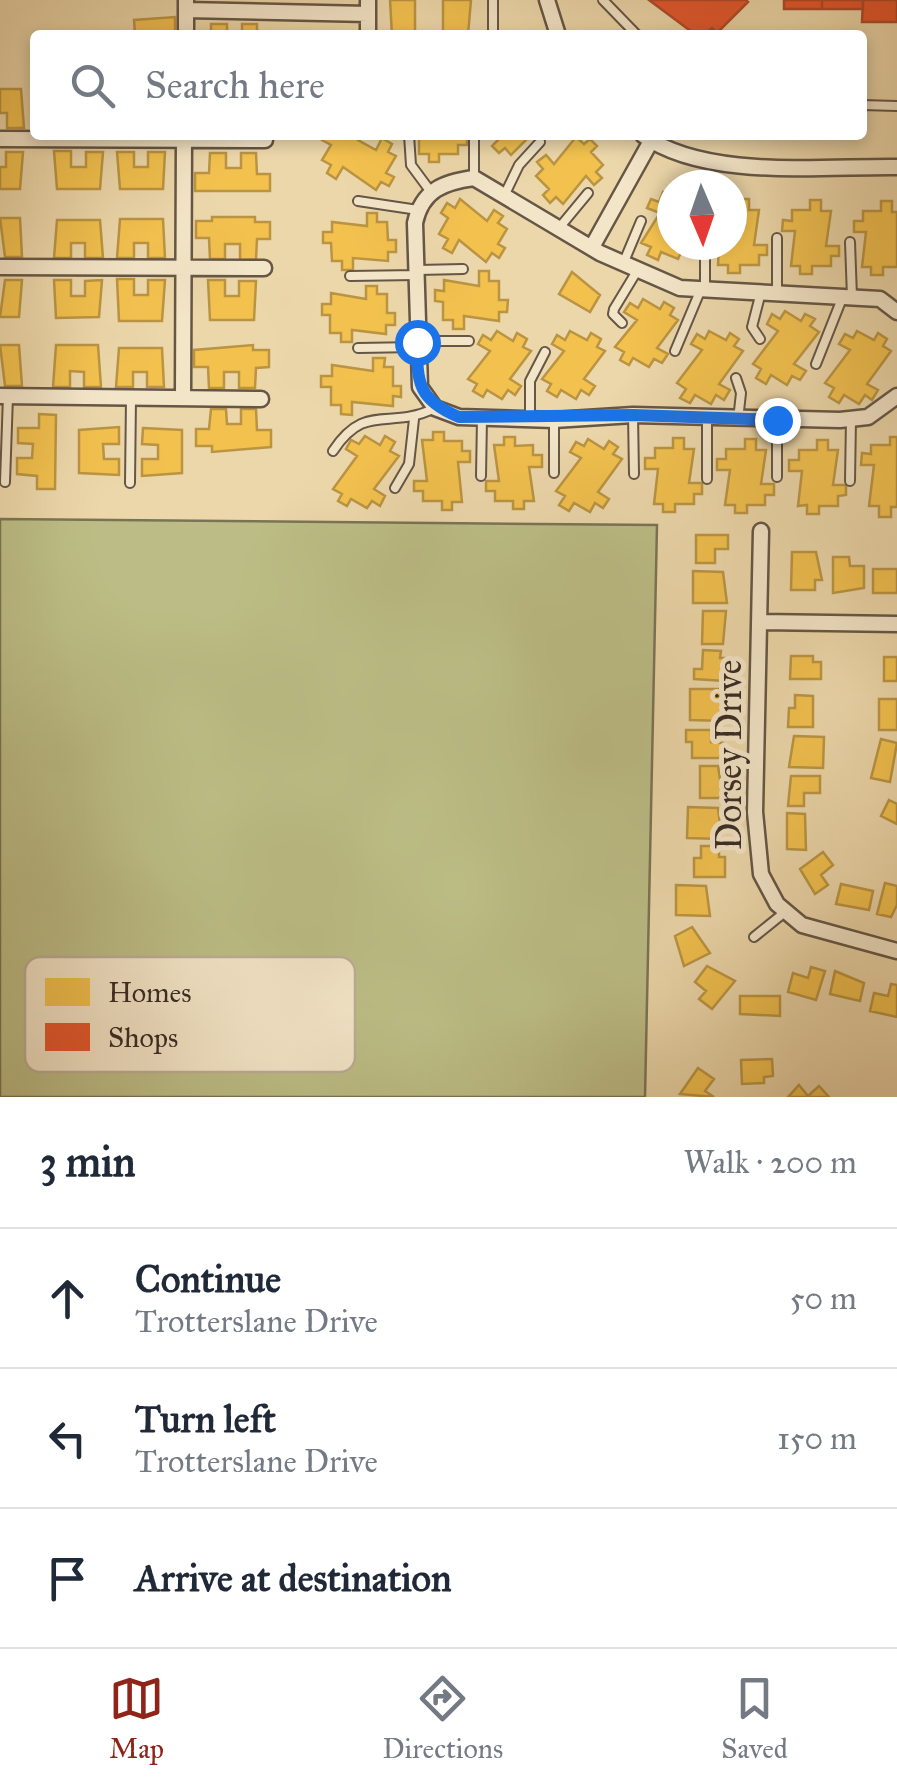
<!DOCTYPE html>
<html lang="en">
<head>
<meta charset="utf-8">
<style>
  :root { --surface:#fff; --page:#f2f2f3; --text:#1f2937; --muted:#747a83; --line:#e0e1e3; --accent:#8f2418 }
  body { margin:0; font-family:"IM FELL Great Primer",serif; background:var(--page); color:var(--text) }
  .compass { position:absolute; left:657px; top:170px; width:90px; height:90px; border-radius:50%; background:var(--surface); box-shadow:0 5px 15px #0003; rotate:178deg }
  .stop { position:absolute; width:30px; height:30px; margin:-22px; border:8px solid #1a73e8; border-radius:50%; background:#fff }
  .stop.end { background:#1a73e8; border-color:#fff; box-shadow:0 2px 10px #0008 }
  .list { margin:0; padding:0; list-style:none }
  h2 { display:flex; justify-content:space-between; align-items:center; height:130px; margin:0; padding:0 40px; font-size:42px }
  h2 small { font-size:32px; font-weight:400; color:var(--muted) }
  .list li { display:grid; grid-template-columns:65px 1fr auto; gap:30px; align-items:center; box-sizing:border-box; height:140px; padding:0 40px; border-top:2px solid var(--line) }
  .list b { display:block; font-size:38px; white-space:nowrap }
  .list p { margin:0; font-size:32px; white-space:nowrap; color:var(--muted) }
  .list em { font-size:32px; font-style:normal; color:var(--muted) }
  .icon { flex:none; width:55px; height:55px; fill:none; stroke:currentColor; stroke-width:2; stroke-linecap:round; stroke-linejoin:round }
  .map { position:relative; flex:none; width:897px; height:1097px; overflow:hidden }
  .search { position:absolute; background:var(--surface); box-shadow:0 5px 15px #0003; left:30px; right:30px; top:30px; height:110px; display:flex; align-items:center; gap:25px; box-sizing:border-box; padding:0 35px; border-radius:10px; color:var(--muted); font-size:38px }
  .sheet { height:550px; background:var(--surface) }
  nav { display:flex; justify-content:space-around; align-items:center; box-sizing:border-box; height:140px; border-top:2px solid var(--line); background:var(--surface); font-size:28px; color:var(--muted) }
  nav a { display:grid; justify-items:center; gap:5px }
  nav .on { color:var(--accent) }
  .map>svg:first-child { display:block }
  .green { fill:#bcbd86; stroke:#7a7456; stroke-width:2.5 }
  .homes { fill:#f2c14e; stroke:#ba9442; stroke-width:2.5 }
  .shops { fill:#e4572e; stroke:#b04a2b; stroke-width:2.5 }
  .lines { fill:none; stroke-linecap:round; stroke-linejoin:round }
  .service-casing { stroke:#655646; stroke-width:12 }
  .minor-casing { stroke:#655646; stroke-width:19 }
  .service { stroke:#f3e5c8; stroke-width:8 }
  .minor { stroke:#f3e5c8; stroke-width:14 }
  .route { stroke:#1a73e8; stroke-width:12 }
  .labels { text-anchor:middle; stroke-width:10; stroke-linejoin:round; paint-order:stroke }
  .street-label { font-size:35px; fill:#382b25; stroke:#f3e5c8 }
  .key { fill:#f3e5c8; stroke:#bbad97; stroke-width:2.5 }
  .key-label { font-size:28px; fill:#382b25 }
</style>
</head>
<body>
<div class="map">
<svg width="897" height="1097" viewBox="0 0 897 1097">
  <rect width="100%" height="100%" fill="#ecd7aa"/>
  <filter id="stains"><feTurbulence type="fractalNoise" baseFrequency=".002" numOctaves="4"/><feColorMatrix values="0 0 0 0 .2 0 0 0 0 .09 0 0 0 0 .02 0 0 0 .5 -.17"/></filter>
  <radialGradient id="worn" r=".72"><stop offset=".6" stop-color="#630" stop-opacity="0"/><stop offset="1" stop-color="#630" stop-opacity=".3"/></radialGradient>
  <path class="green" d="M 0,519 L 657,525 L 645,1097 L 0,1097 Z"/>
  <path class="homes" d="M 390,0 L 415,0 L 415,35 L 392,35 Z
    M 443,0 L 471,0 L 468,35 L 443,35 Z
    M 175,17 L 175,34 L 135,35 L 134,20 Z
    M 211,24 L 227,24 L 227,35 L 211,35 Z
    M 242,24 L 257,24 L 257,35 L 242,35 Z
    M 0,89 L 21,89 L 24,128 L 7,128 L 7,113 L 0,113 Z
    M 325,135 L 359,135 L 358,140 L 376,150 L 382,138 L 392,144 L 388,152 L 396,156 L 386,173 L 394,177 L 389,186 L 381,182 L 376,190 L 343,167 L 336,179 L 327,173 L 331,165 L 322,160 L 331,145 L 322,140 Z
    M 419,135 L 467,135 L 467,145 L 458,145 L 458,154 L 439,154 L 439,162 L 429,162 L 429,154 L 419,154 Z
    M 493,135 L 526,135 L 526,140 L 511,155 L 505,148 L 499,153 L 492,146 L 498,140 Z
    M 576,137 L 584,144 L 590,139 L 597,146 L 591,152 L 603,165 L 596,172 L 602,178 L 594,185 L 586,176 L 563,204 L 556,197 L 550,203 L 543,195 L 549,189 L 536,176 L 543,169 L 537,162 L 546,155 L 554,164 Z
    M 54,151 L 71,151 L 71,167 L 86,167 L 86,152 L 103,152 L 100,189 L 57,189 Z
    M 6,152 L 23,152 L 20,189 L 0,189 L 0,167 L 6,167 Z
    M 117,152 L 134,152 L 134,167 L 148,167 L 148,152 L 165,152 L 163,189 L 120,189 Z
    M 210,153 L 226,153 L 226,168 L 241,168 L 241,153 L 256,153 L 257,174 L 270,174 L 270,191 L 195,191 L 195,173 L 209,173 Z
    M 663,192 L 672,196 L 672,245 L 694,245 L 690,253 L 682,250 L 678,259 L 661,252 L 658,260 L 647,255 L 651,247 L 641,243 L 660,213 L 647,208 L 651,199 L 659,202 Z
    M 460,199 L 487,221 L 494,210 L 503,216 L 498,223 L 507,229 L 498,244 L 505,248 L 499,258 L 492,253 L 486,262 L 459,240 L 452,253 L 443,248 L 448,239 L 439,234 L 448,218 L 441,213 L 447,203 L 455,208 Z
    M 738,199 L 749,199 L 749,210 L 759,210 L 754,245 L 767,245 L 767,255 L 759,255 L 759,265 L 740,265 L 740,273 L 728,273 L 728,265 L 718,265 L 719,245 L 732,245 L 732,209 L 738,209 Z
    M 810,200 L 821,200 L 821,211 L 831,211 L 826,246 L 839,246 L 839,256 L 831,256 L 831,266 L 812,266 L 812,274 L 800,274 L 800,266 L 791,266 L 795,231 L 782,231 L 783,220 L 792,221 L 792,210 L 810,210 Z
    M 881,201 L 892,201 L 892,212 L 897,212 L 897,267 L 883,267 L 883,275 L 871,275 L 871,267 L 862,267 L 866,232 L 854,232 L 854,221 L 863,221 L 863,211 L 881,211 Z
    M 367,213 L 377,213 L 377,222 L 387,222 L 388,240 L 396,240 L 396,252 L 388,252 L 388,261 L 353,258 L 353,270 L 342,270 L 342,261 L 332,261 L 331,243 L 323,243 L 323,232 L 332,232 L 332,222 L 367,226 Z
    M 212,217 L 255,217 L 255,222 L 270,222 L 270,239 L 257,239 L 256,260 L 240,260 L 240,244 L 225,244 L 225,259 L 210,259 L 209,238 L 196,238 L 196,221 L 212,221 Z
    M 0,218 L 20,218 L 22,257 L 5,257 Z
    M 120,219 L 163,219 L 165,258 L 148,258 L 148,243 L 134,243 L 134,258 L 117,258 Z
    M 57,220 L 100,220 L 103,258 L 85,258 L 85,243 L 71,243 L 71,258 L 54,258 Z
    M 479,271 L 489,271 L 489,281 L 499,281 L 499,300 L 508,300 L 507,312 L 499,312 L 499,321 L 464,316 L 464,329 L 453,329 L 453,320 L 443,320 L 443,302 L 435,301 L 435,290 L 444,291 L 444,280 L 479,286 Z
    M 572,272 L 600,295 L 590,312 L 559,294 Z
    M 117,279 L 134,279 L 134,295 L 148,295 L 148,280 L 165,280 L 162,321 L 119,321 Z
    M 5,280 L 22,280 L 19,317 L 0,317 Z
    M 54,280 L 71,280 L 71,296 L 85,296 L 85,281 L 102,280 L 99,317 L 56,318 Z
    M 208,280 L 225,280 L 225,296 L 239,296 L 239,281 L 256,281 L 254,320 L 210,320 Z
    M 366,286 L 377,286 L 377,294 L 387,294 L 387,313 L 395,313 L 395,325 L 386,325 L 386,334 L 352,330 L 352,342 L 341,342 L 341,333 L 330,333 L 330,315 L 322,315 L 322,304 L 331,304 L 331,293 L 366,299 Z
    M 643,299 L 660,309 L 664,302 L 674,308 L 670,315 L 678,320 L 657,348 L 668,354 L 662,363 L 654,359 L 649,367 L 633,358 L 629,365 L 620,360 L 624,352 L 615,347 L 637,320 L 624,312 L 630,303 L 638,308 Z
    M 785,311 L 801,321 L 805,314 L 815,319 L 810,326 L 819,332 L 794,364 L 806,371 L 800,380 L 792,376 L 787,385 L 771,375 L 766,384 L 756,378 L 761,369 L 753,364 L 778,331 L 767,324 L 772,314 L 780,319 Z
    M 497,331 L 513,341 L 517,333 L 527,339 L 523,347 L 531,351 L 510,379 L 521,386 L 515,395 L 508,390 L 502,399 L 487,390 L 483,397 L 473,391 L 477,384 L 468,379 L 490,351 L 478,344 L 483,335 L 491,340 Z
    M 570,331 L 587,340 L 591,333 L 601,339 L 597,347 L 605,351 L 584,379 L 595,386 L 589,395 L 581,390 L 576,399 L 561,390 L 557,397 L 547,391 L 551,384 L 542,379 L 564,351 L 552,344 L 557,335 L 565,340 Z
    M 709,331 L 726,340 L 730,333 L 739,339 L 734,346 L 743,351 L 719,384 L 730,390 L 724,400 L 716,395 L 711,404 L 695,395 L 690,403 L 680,398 L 686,389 L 677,383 L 702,350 L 691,344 L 697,334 L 705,339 Z
    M 857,331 L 874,340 L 878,333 L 887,339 L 883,346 L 891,351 L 867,384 L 878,390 L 872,400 L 865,395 L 859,404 L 844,395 L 839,403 L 829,397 L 834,388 L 825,383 L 850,350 L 839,344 L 845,334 L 853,338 Z
    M 0,345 L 19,345 L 22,386 L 5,386 Z
    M 56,345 L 98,345 L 101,387 L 84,387 L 84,372 L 70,371 L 70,387 L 53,387 Z
    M 253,345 L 253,350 L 269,350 L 269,367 L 256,368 L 255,388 L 239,388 L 239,372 L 224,372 L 224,388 L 209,388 L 208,367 L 194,367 L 194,350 Z
    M 119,348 L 162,348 L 164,387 L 147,387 L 147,372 L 133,372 L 133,387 L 116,387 Z
    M 373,358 L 385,358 L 384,367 L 393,367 L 393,386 L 401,386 L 401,397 L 393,396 L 393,406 L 352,402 L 352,415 L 341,414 L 341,405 L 331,405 L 331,387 L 321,387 L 321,376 L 332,376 L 332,365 L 373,371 Z
    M 211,409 L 226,409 L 227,424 L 241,424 L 241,409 L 256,409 L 257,430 L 271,430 L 271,447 L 212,452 L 212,446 L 196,446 L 196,429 L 209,429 Z
    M 39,414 L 56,415 L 55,489 L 37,489 L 37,476 L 17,474 L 17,458 L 32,458 L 33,444 L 18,443 L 18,428 L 39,428 Z
    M 119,427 L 119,444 L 103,444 L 104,459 L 119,459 L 119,475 L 79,473 L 79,430 Z
    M 143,428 L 182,430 L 182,473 L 142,476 L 142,459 L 158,459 L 158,445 L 142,444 Z
    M 433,432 L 444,432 L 444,441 L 462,441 L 462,451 L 470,451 L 470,462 L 458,462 L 462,502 L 452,502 L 452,510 L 442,510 L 442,501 L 423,501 L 423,491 L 414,491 L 414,481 L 427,481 L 422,440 L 433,440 Z
    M 365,436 L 380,445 L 385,436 L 395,442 L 390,451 L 399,456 L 374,489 L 385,496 L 380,506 L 372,501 L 367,508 L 351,499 L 347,506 L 338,501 L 342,494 L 333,489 L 357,456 L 346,449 L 351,440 L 359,444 Z
    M 504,437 L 515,437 L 515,446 L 533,445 L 533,455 L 542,455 L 542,467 L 529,467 L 534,501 L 524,501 L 524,509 L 513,509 L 513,501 L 495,501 L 495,491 L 486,491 L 486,481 L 499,481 L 494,445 L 504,445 Z
    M 890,437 L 897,437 L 897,507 L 891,507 L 891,517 L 879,517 L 879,506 L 869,506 L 874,465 L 861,465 L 862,453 L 871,454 L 871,445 L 890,445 Z
    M 673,438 L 684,438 L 684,449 L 694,449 L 689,483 L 702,483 L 702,494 L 694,494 L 694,504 L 675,504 L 675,512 L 663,512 L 663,504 L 654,504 L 658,469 L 645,469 L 645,458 L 655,458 L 655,448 L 673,448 Z
    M 588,439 L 604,449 L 609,441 L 618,447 L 613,454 L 622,459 L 598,492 L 609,499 L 603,508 L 595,503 L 590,512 L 574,503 L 569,511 L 559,505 L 565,496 L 556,491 L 581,458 L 570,452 L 576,442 L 584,446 Z
    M 745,439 L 756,439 L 756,450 L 766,450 L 761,484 L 774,484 L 774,495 L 765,495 L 765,505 L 747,505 L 747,513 L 735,513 L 735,505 L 725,505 L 730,470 L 717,470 L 717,459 L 726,459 L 726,449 L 745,449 Z
    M 817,440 L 828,440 L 828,450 L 838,450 L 833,485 L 846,485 L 846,495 L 838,496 L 838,506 L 819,506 L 819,514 L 807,514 L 807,505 L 798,506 L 802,471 L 789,471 L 789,460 L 799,460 L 799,450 L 817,450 Z
    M 696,535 L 728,535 L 728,549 L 715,549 L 715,563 L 696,563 Z
    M 792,552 L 816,552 L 822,580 L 815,580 L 815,590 L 791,590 Z
    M 833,557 L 849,557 L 850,566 L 864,566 L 864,588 L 833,593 Z
    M 873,569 L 897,569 L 897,593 L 873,593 Z
    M 693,571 L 723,572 L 727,603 L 693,603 Z
    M 703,611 L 726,611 L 723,644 L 702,644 Z
    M 703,650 L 721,651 L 720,658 L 726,658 L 725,681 L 694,679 L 694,669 L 702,669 Z
    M 791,656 L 813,656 L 813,662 L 821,662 L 821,679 L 790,679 Z
    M 884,657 L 897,657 L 897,681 L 884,681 Z
    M 690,689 L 720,689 L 725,721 L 690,720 Z
    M 795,695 L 813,696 L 813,727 L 788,727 L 789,708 L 795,708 Z
    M 879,699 L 897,699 L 897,730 L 879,730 Z
    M 686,730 L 711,730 L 711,742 L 723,743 L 723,758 L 692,758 L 692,742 L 686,742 Z
    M 794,736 L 824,737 L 823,768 L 789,767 Z
    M 881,739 L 897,743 L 890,782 L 871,778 Z
    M 700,766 L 718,766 L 723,798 L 700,798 Z
    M 791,776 L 820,776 L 820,793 L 804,793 L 804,806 L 788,806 Z
    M 889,800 L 897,804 L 897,824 L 881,816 Z
    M 688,807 L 718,808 L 722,839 L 687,838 Z
    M 787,813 L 805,814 L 806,850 L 787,849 Z
    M 701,846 L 719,846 L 719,857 L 725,857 L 725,877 L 694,877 L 694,858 L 701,858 Z
    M 823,852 L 833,865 L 821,875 L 828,885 L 815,894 L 800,869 Z
    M 885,883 L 897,886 L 897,905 L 891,917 L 877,914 Z
    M 841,884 L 873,891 L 869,910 L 836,904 Z
    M 676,885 L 706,886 L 710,916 L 676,915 Z
    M 692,927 L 710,953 L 684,966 L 675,936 Z
    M 707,966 L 735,981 L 712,1009 L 699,999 L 706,991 L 695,982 Z
    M 811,967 L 825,971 L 816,1000 L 788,992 L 793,973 L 808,978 Z
    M 835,971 L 864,983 L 860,1001 L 830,994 Z
    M 891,984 L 897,985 L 897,1017 L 870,1011 L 874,993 L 888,996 Z
    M 740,996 L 780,996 L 780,1016 L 740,1014 Z
    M 772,1059 L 773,1076 L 764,1077 L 764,1083 L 742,1084 L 741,1060 Z
    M 698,1068 L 714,1079 L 705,1091 L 714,1097 L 680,1094 Z
    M 799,1085 L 808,1096 L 819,1086 L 829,1097 L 788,1097 Z"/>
  <path class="shops" d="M 649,0 L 746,0 L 748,2 L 717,33 L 712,28 L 705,35 L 696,35 Z
    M 784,0 L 822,0 L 822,9 L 784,9 Z
    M 822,0 L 863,0 L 863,9 L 822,9 Z
    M 863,0 L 897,0 L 897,22 L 862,22 Z"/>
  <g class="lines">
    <defs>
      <path id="service" d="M 603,0 L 637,35
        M 493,35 L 493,0
        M 862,105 L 897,106
        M 409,135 L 411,165 L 431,192
        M 474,135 L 474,178
        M 505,194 L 519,165 L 540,142
        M 358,201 L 418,210
        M 559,228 L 588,193
        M 777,238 L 777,293
        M 850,242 L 852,297
        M 623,264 L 641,221
        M 418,270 L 463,269
        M 350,276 L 416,275
        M 705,290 L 705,245
        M 622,323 L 613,314 L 614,309 L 637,271
        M 760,339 L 752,327 L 761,292
        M 417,341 L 469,341
        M 358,348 L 417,347
        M 675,351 L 701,289
        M 816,364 L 843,296
        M 736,378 L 741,393 L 738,420
        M 633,415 L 634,474
        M 530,419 L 530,381 L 545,352
        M 554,420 L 554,473
        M 707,420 L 707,479
        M 777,420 L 777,477
        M 333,451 C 366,401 389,431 435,408
        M 481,476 L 482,418
        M 850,481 L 851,419
        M 5,482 L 8,396
        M 130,483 L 131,398
        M 395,488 L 409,464 L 414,419
        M 754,937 L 785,912"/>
      <path id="minor" d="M 368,0 L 368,35
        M 547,0 L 558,35
        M 186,10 L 368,14
        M 186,35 L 186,0
        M 643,135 C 705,180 823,166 897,167
        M 0,139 L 265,140
        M 592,247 L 651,141
        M 0,267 L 264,268
        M 897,312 L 880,299 L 680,288 L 600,253 L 474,178 C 444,182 422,190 415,223 L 420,387 L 435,408 L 459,417 L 554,420 L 633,415 L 840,420 L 868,417 L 897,396
        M 0,396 L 261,399
        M 183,397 L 184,135
        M 761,531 L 755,812 L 761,874 L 777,904 L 802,925 L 897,951
        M 759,622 L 897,624"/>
    </defs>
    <use href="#service" class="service-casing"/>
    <use href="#minor" class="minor-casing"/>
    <use href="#service" class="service"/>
    <use href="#minor" class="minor"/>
  </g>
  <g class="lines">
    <path class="route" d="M 417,342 C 417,383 418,400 459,417 L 633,415 L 777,420"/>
  </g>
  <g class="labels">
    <g class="street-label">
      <text transform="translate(729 755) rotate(-90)" y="12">Dorsey Drive</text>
    </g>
  </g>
  <rect x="25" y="957" width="330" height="115" rx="15" class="key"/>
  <rect x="45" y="978" width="45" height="28" fill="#f2c14e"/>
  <rect x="45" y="1023" width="45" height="28" fill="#e4572e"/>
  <g class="key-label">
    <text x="108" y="1002">Homes</text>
    <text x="108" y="1047">Shops</text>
  </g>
  <rect width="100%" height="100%" filter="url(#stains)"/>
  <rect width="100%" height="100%" fill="url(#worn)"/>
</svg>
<svg class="compass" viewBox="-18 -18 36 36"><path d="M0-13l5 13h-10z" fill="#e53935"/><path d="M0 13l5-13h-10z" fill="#747a83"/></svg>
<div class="stop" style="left:417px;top:342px"></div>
<div class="stop end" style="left:777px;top:420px"></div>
<div class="search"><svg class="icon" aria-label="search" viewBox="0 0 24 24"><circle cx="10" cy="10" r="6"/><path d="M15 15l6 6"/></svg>Search here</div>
</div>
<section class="sheet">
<h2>3 min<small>Walk · 200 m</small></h2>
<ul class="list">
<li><svg class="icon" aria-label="ahead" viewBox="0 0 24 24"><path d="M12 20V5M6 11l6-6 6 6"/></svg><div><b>Continue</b><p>Trotterslane Drive</p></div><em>50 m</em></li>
<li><svg class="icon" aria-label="left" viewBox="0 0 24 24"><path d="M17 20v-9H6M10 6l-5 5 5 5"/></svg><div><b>Turn left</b><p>Trotterslane Drive</p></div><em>150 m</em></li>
<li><svg class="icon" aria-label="arrive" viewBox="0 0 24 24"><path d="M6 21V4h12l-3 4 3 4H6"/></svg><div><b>Arrive at destination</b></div></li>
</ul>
</section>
<nav>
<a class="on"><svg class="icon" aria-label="map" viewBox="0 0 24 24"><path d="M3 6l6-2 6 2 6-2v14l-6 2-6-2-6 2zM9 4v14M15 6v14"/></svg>Map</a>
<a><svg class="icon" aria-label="directions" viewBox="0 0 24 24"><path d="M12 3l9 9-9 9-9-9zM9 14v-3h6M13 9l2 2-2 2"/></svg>Directions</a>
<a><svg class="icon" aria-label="saved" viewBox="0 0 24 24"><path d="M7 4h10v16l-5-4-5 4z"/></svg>Saved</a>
</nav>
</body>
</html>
